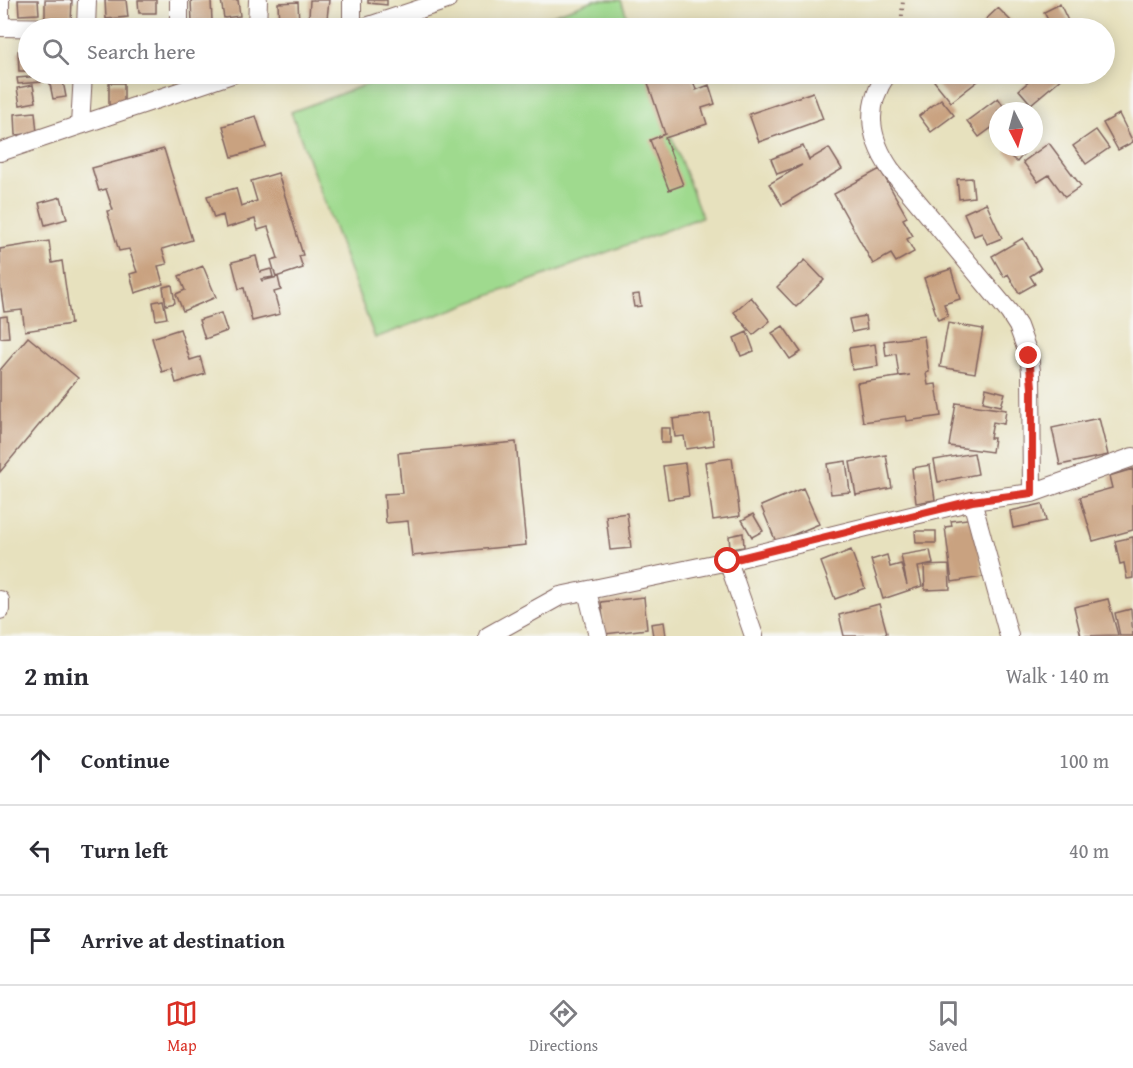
<!DOCTYPE html>
<html lang="en">
<head>
<meta charset="utf-8">
<style>
  :root { --surface:#fff; --page:#f7f7f7; --text:#2b2b33; --muted:#7c7c81; --line:#e1e1e2; --accent:#d93025 }
  body { margin:0; font-family:"Gentium Book Plus",serif; background:var(--page); color:var(--text) }
  .compass { position:absolute; left:989px; top:102px; width:54px; height:54px; border-radius:50%; background:var(--surface); box-shadow:0 3px 15px #0003; rotate:174deg }
  .stop { position:absolute; width:18px; height:18px; margin:-14px; border:4px solid #d93025; border-radius:50%; background:#fff }
  .stop.end { background:#d93025; border-color:#fff; box-shadow:0 2px 6px #0008 }
  .list { margin:0; padding:0; list-style:none }
  h2 { display:flex; justify-content:space-between; align-items:center; height:78px; margin:0; padding:0 24px; font-size:26px }
  h2 small { font-size:20px; font-weight:400; color:var(--muted) }
  .list li { display:grid; grid-template-columns:39px 1fr auto; gap:18px; align-items:center; box-sizing:border-box; height:90px; padding:0 24px; border-top:2px solid var(--line) }
  .list b { display:block; font-size:22px; white-space:nowrap }
  .list em { font-size:20px; font-style:normal; color:var(--muted) }
  .icon { flex:none; width:33px; height:33px; fill:none; stroke:currentColor; stroke-width:2; stroke-linecap:round; stroke-linejoin:round }
  .map { position:relative; flex:none; width:1133px; height:636px; overflow:hidden }
  .search { position:absolute; background:var(--surface); box-shadow:0 3px 15px #0003; left:18px; right:18px; top:18px; height:66px; display:flex; align-items:center; gap:15px; box-sizing:border-box; padding:0 21px; border-radius:33px; color:var(--muted); font-size:22px }
  .sheet { height:348px; background:var(--surface) }
  nav { display:flex; justify-content:space-around; align-items:center; box-sizing:border-box; height:84px; border-top:2px solid var(--line); background:var(--surface); font-size:16px; color:var(--muted) }
  nav a { display:grid; justify-items:center; gap:3px }
  nav .on { color:var(--accent) }
  .map>svg:first-child { display:block }
  .green { fill:#9fda8e; stroke:#747c5c; stroke-width:1.5 }
  .building { fill:#c9a280 }
  .lines { fill:none; stroke-linecap:round; stroke-linejoin:round }
  .minor-casing { stroke:#81635e; stroke-width:20 }
  .path { stroke:#81635e; stroke-width:4; stroke-dasharray:1.5 4.5; stroke-linecap:butt }
  .minor { stroke:#fff; stroke-width:18 }
  .route { stroke:#d93025; stroke-width:8 }
</style>
</head>
<body>
<div class="map">
<svg width="1133" height="636" viewBox="0 0 1133 636">
  <rect width="100%" height="100%" fill="#f6f6f2"/>
  <filter id="ink" filterUnits="userSpaceOnUse"><feTurbulence type="fractalNoise" baseFrequency=".0167" numOctaves="2"/><feDisplacementMap in="SourceGraphic" scale="12" xChannelSelector="R" yChannelSelector="G"/><feConvolveMatrix kernelMatrix="1 2 1 2 8 2 1 2 1" color-interpolation-filters="sRGB"/></filter>
  <filter id="wash" filterUnits="userSpaceOnUse"><feTurbulence type="fractalNoise" baseFrequency=".008" numOctaves="4" result="noise"/><feDisplacementMap in="SourceGraphic" scale="24" xChannelSelector="R" yChannelSelector="G"/><feGaussianBlur stdDeviation="1.35" result="paint"/><feColorMatrix in="noise" values="0 0 0 0 0 0 0 0 0 0 0 0 0 0 0 0 0 1.4 0 .05"/><feComposite in="paint" operator="in"/></filter>
  <g filter="url(#wash)">
    <rect width="100%" height="100%" fill="#e7e1be"/>
    <path class="green" d="M 594,0 L 621,0 L 631,28 L 517,28 Z
      M 395,74 L 648,74 L 702,217 L 375,338 L 291,112 Z"/>
    <g id="blocks">
      <path class="building" d="M 18,0 L 38,0 L 39,14 L 19,15 Z
        M 45,0 L 72,0 L 71,22 L 45,21 Z
        M 105,0 L 126,0 L 128,17 L 106,19 Z
        M 138,0 L 156,0 L 156,13 L 139,13 Z
        M 211,0 L 212,21 L 192,22 L 191,1 Z
        M 221,0 L 238,0 L 240,16 L 224,18 Z
        M 310,0 L 329,0 L 327,19 L 309,17 Z
        M 368,0 L 387,0 L 387,5 L 368,3 Z
        M 298,2 L 299,23 L 279,24 L 278,3 Z
        M 1060,4 L 1071,27 L 1052,28 L 1044,12 Z
        M 998,8 L 1018,28 L 988,28 L 982,23 Z
        M 320,19 L 321,28 L 300,28 L 299,22 Z
        M 18,51 L 28,51 L 28,71 L 19,71 Z
        M 657,74 L 691,74 L 696,90 L 709,85 L 715,104 L 702,108 L 707,124 L 665,138 L 683,185 L 669,190 L 650,140 L 665,134 L 646,77 Z
        M 944,74 L 953,74 L 956,77 L 960,74 L 987,74 L 951,102 L 934,81 Z
        M 1038,74 L 1059,74 L 1063,77 L 1031,104 L 1019,90 Z
        M 41,76 L 41,82 L 18,84 L 17,78 Z
        M 62,76 L 66,97 L 53,99 L 49,79 Z
        M 109,83 L 124,83 L 124,105 L 109,105 Z
        M 33,85 L 36,102 L 20,105 L 17,88 Z
        M 813,92 L 823,119 L 759,142 L 749,114 Z
        M 998,98 L 1007,111 L 998,111 L 998,123 L 979,137 L 967,121 Z
        M 941,99 L 954,115 L 931,132 L 919,116 Z
        M 35,112 L 37,133 L 16,135 L 15,114 Z
        M 1119,114 L 1133,142 L 1118,150 L 1103,123 Z
        M 256,116 L 266,147 L 232,157 L 223,126 Z
        M 1096,130 L 1109,148 L 1086,164 L 1073,146 Z
        M 1049,143 L 1081,186 L 1065,197 L 1049,175 L 1038,182 L 1023,162 Z
        M 803,146 L 809,160 L 829,148 L 842,169 L 782,205 L 769,184 L 802,165 L 777,174 L 771,159 Z
        M 1009,147 L 1029,147 L 1017,162 L 1005,152 Z
        M 164,149 L 192,240 L 162,249 L 167,264 L 158,266 L 163,284 L 135,293 L 130,274 L 137,272 L 129,249 L 119,251 L 107,211 L 113,210 L 106,189 L 99,191 L 92,168 Z
        M 880,169 L 907,217 L 903,219 L 913,236 L 907,239 L 914,252 L 896,262 L 891,254 L 873,264 L 834,194 Z
        M 278,173 L 303,255 L 299,256 L 303,268 L 276,277 L 271,260 L 278,258 L 268,227 L 258,230 L 255,219 L 226,228 L 223,215 L 214,218 L 207,196 L 236,188 L 241,206 L 257,201 L 251,181 Z
        M 972,178 L 974,197 L 959,199 L 957,179 Z
        M 61,197 L 67,219 L 45,225 L 39,203 Z
        M 986,203 L 1002,238 L 987,244 L 982,233 L 974,236 L 964,213 Z
        M 1023,238 L 1041,269 L 1030,276 L 1035,284 L 1019,293 L 1008,274 L 1004,277 L 992,256 Z
        M 49,241 L 52,263 L 62,261 L 71,324 L 25,331 L 22,310 L 4,312 L 0,283 L 0,249 Z
        M 256,256 L 260,272 L 271,269 L 273,277 L 261,279 L 262,281 L 278,277 L 281,290 L 274,292 L 280,314 L 252,321 L 244,288 L 239,289 L 232,262 Z
        M 805,260 L 824,280 L 796,307 L 777,287 Z
        M 203,266 L 216,297 L 183,311 L 176,294 L 185,290 L 179,276 Z
        M 951,269 L 960,299 L 944,304 L 948,316 L 938,320 L 924,278 Z
        M 172,285 L 175,303 L 166,305 L 163,287 Z
        M 639,294 L 641,306 L 634,307 L 632,295 Z
        M 751,297 L 770,321 L 753,335 L 734,312 Z
        M 163,300 L 167,318 L 156,320 L 153,302 Z
        M 221,313 L 227,331 L 205,339 L 199,320 Z
        M 7,316 L 9,337 L 0,338 L 0,317 Z
        M 865,316 L 867,329 L 852,332 L 849,319 Z
        M 948,323 L 983,329 L 975,373 L 940,367 Z
        M 783,326 L 801,352 L 790,359 L 772,333 Z
        M 180,329 L 190,360 L 200,357 L 205,374 L 176,383 L 172,369 L 162,372 L 152,338 Z
        M 747,332 L 754,351 L 741,356 L 734,338 Z
        M 924,336 L 929,372 L 926,373 L 928,385 L 936,384 L 941,416 L 907,421 L 906,416 L 863,422 L 857,383 L 910,375 L 899,376 L 896,354 L 886,356 L 884,341 Z
        M 28,337 L 78,378 L 0,472 L 0,370 Z
        M 875,344 L 878,366 L 852,370 L 849,348 Z
        M 986,388 L 1005,393 L 1001,406 L 983,402 Z
        M 956,403 L 1006,410 L 1004,424 L 993,422 L 990,438 L 994,438 L 992,452 L 949,446 Z
        M 710,414 L 714,445 L 686,449 L 684,436 L 675,437 L 673,419 Z
        M 1099,418 L 1108,455 L 1060,465 L 1052,428 Z
        M 661,428 L 670,428 L 670,443 L 661,443 Z
        M 516,442 L 526,545 L 412,556 L 408,521 L 386,523 L 384,494 L 402,493 L 398,453 Z
        M 974,453 L 978,474 L 938,482 L 934,460 Z
        M 886,455 L 892,488 L 856,495 L 850,462 Z
        M 732,458 L 740,516 L 713,520 L 705,462 Z
        M 846,461 L 850,492 L 831,494 L 827,464 Z
        M 685,463 L 689,496 L 668,499 L 663,466 Z
        M 930,465 L 935,500 L 916,503 L 912,468 Z
        M 1133,469 L 1133,530 L 1093,541 L 1080,497 L 1112,488 L 1109,476 Z
        M 803,488 L 819,524 L 776,542 L 761,506 Z
        M 1042,504 L 1046,521 L 1013,528 L 1010,511 Z
        M 627,513 L 631,548 L 610,550 L 606,516 Z
        M 753,514 L 763,531 L 752,537 L 742,520 Z
        M 975,518 L 983,577 L 952,582 L 945,527 L 952,526 L 951,521 Z
        M 915,531 L 936,531 L 936,543 L 916,543 Z
        M 743,533 L 744,547 L 730,549 L 729,536 Z
        M 1133,537 L 1133,578 L 1127,579 L 1124,563 L 1120,564 L 1115,541 Z
        M 851,550 L 865,588 L 835,599 L 821,562 Z
        M 930,550 L 933,564 L 924,566 L 949,565 L 950,589 L 925,590 L 924,566 L 918,567 L 922,586 L 883,599 L 871,560 L 887,555 L 890,567 L 901,564 L 907,585 L 901,555 Z
        M 644,597 L 647,629 L 605,634 L 601,602 Z
        M 1108,599 L 1118,635 L 1081,636 L 1074,607 Z
        M 879,604 L 887,633 L 877,636 L 844,636 L 839,615 Z
        M 1131,609 L 1133,636 L 1120,636 L 1115,613 Z
        M 664,622 L 666,636 L 653,636 L 651,624 Z"/>
    </g>
  </g>
  <g filter="url(#ink)">
    <use href="#blocks" fill-opacity="0" stroke="#81635e" stroke-width="1.5"/>
    <g class="lines">
      <defs>
        <path id="minor" d="M 0,17 L 0,0
          M 0,27 L 66,28
          M 86,28 L 87,0
          M 179,28 L 179,0
          M 257,28 L 258,0
          M 352,28 L 352,0
          M 363,28 L 447,0
          M 887,74 C 864,107 869,138 891,170 L 1009,312 L 1018,326 L 1029,356 L 1031,371 L 1032,493
          M 80,125 L 83,74
          M 0,152 L 232,74
          M 972,501 L 1032,493 L 1133,457
          M 728,561 L 754,636
          M 587,591 L 598,636
          M 0,600 L 0,610
          M 488,636 L 560,596 L 728,561 L 972,501 L 1009,636"/>
      </defs>
      <use href="#minor" class="minor-casing"/>
      <path class="path" d="M 901,28 L 903,0"/>
      <use href="#minor" class="minor"/>
    </g>
  </g>
  <g class="lines" filter="url(#ink)">
    <path class="route" d="M 728,561 L 972,501 L 1032,493 L 1032,387 L 1029,356"/>
  </g>
</svg>
<svg class="compass" viewBox="-18 -18 36 36"><path d="M0-13l5 13h-10z" fill="#e53935"/><path d="M0 13l5-13h-10z" fill="#7c7c81"/></svg>
<div class="stop" style="left:728px;top:561px"></div>
<div class="stop end" style="left:1029px;top:356px"></div>
<div class="search"><svg class="icon" aria-label="search" viewBox="0 0 24 24"><circle cx="10" cy="10" r="6"/><path d="M15 15l6 6"/></svg>Search here</div>
</div>
<section class="sheet">
<h2>2 min<small>Walk · 140 m</small></h2>
<ul class="list">
<li><svg class="icon" aria-label="ahead" viewBox="0 0 24 24"><path d="M12 20V5M6 11l6-6 6 6"/></svg><div><b>Continue</b></div><em>100 m</em></li>
<li><svg class="icon" aria-label="left" viewBox="0 0 24 24"><path d="M17 20v-9H6M10 6l-5 5 5 5"/></svg><div><b>Turn left</b></div><em>40 m</em></li>
<li><svg class="icon" aria-label="arrive" viewBox="0 0 24 24"><path d="M6 21V4h12l-3 4 3 4H6"/></svg><div><b>Arrive at destination</b></div></li>
</ul>
</section>
<nav>
<a class="on"><svg class="icon" aria-label="map" viewBox="0 0 24 24"><path d="M3 6l6-2 6 2 6-2v14l-6 2-6-2-6 2zM9 4v14M15 6v14"/></svg>Map</a>
<a><svg class="icon" aria-label="directions" viewBox="0 0 24 24"><path d="M12 3l9 9-9 9-9-9zM9 14v-3h6M13 9l2 2-2 2"/></svg>Directions</a>
<a><svg class="icon" aria-label="saved" viewBox="0 0 24 24"><path d="M7 4h10v16l-5-4-5 4z"/></svg>Saved</a>
</nav>
</body>
</html>
